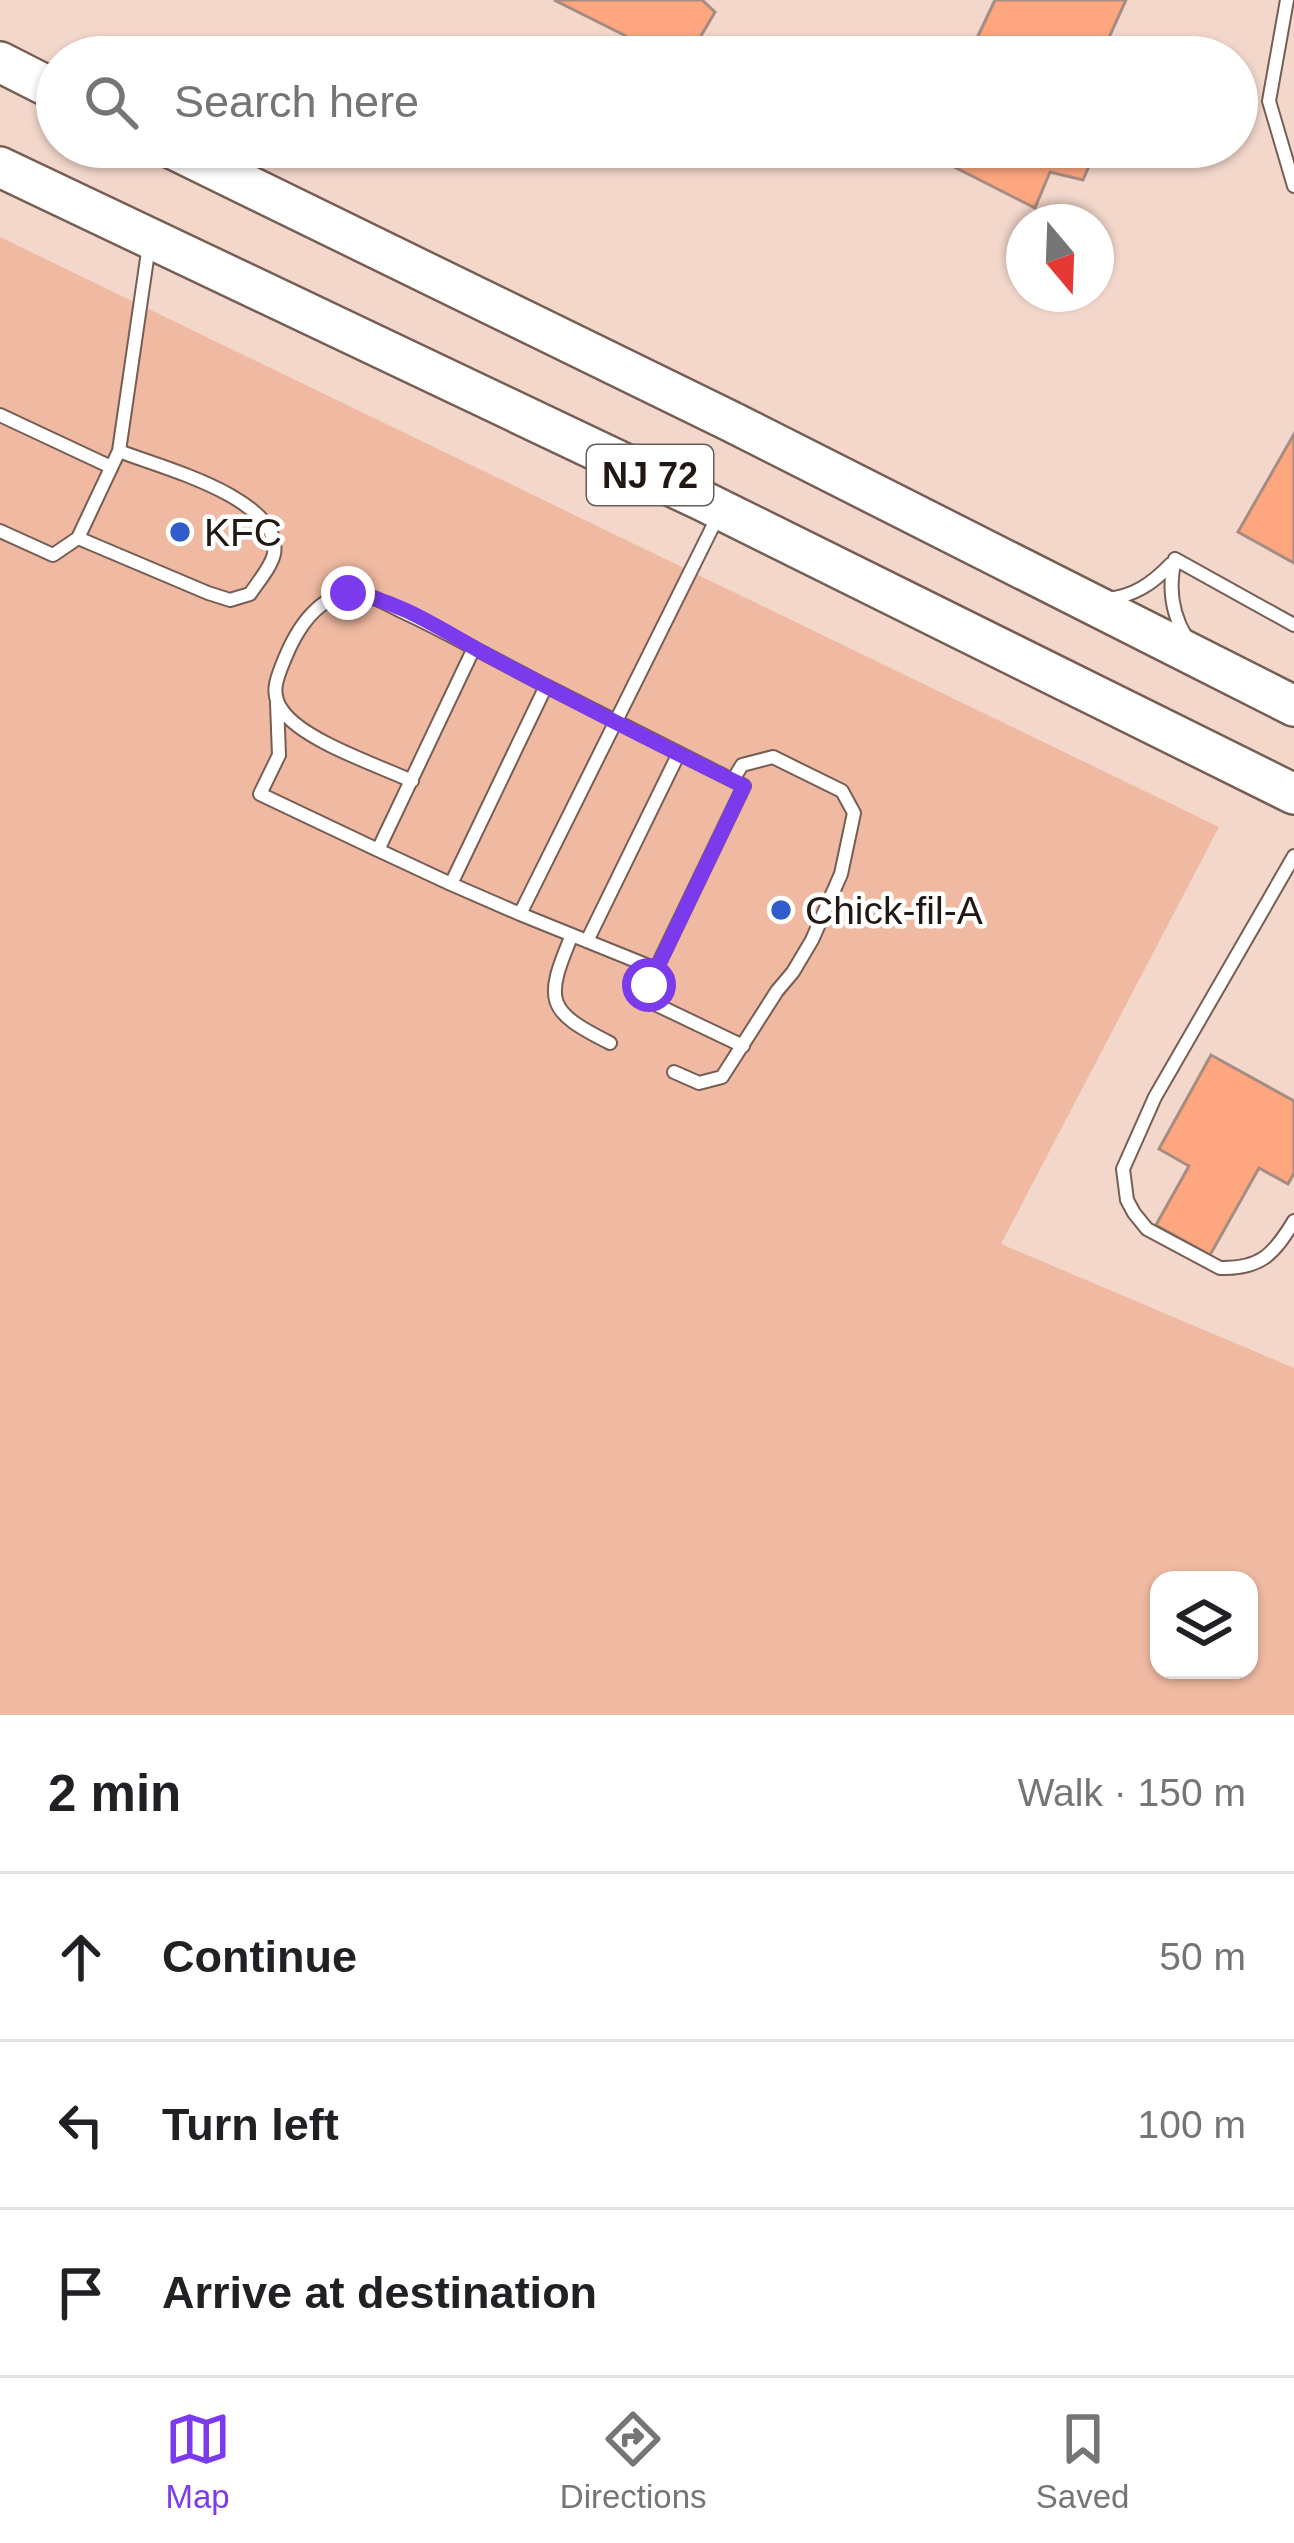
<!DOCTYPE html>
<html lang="en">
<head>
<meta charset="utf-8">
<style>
  :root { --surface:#fff; --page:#f2f2f2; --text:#202124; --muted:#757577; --line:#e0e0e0; --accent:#7c3aed }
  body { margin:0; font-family:Helvetica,sans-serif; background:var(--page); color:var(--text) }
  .controls { position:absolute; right:36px; bottom:36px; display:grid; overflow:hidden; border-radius:24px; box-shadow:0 3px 9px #0004 }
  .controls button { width:108px; height:108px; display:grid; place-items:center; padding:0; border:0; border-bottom:3px solid var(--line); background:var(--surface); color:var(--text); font:60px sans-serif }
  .compass { position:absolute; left:1006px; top:204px; width:108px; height:108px; border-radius:50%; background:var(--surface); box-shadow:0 3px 9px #0004; rotate:161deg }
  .stop { position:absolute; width:36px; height:36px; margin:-27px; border:9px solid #7c3aed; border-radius:50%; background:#fff }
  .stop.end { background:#7c3aed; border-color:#fff; box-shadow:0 3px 12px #0008 }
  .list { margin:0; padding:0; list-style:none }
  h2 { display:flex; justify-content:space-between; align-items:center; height:156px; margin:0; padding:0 48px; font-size:51px }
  h2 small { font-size:39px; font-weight:400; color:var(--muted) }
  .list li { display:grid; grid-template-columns:78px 1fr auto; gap:36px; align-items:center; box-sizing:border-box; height:168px; padding:0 48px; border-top:3px solid var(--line) }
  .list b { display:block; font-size:45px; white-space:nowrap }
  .list em { font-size:39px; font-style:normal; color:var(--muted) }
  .icon { flex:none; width:66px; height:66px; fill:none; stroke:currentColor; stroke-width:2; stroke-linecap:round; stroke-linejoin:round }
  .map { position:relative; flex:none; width:1294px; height:1715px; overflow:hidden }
  .search { position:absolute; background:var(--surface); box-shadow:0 3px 9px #0004; left:36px; right:36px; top:36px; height:132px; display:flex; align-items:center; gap:30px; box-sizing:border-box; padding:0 42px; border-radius:66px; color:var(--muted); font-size:45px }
  .sheet { height:660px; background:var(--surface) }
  nav { display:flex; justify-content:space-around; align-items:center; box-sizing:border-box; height:168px; border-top:3px solid var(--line); background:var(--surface); font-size:33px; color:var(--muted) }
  nav a { display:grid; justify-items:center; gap:6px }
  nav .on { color:var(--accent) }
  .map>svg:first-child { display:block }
  .green { fill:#f0baa2; fill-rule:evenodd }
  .building { fill:#fda67f; stroke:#a68c81; stroke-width:3 }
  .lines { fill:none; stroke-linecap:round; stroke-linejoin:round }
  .service-casing { stroke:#765e54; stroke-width:16 }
  .trunk-casing { stroke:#765e54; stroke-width:44 }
  .service { stroke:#fff; stroke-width:12 }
  .trunk { stroke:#fff; stroke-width:39 }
  .route { stroke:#7c3aed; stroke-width:15 }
  .poi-dot { fill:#315ccc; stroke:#fff; stroke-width:4.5 }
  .labels { text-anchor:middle; stroke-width:9; stroke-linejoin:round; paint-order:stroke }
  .shield { fill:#fff; stroke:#645d5a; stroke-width:3 }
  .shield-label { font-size:36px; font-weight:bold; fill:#211814 }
  .poi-label { font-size:39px; fill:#211814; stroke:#fff; text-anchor:start }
</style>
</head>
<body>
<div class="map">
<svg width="1294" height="1715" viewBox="0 0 1294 1715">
  <rect width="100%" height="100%" fill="#f3d7cb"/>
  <path class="green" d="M 0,237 L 1219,827 L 1001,1244 L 1294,1368 L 1294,1715 L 0,1715 ZM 1159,1580 L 1249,1580 L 1249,1670 L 1159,1670 Z"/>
  <path class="building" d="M 554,0 L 702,0 L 715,12 L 698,41 L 718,51 L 715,57 L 668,57 Z
    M 995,0 L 1126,0 L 1100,57 L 968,57 Z
    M 925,147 L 1097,147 L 1083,180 L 1050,172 L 1035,208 L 923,151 Z
    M 1294,434 L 1294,563 L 1238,532 Z
    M 1211,1055 L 1294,1101 L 1294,1173 L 1288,1184 L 1259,1168 L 1210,1255 L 1156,1225 L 1189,1166 L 1159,1149 Z"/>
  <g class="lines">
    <defs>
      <path id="service" d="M 1287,0 L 1269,101 L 1294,186
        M 0,415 L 111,467
        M 0,531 L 53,555 L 78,538 L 119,451 L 149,245
        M 78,538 L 208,593 L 230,600 L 250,594 C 258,582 271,567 274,554 C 283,498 159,467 119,451
        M 1175,559 L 1294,625
        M 1175,559 C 1168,587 1171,612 1186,637
        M 1107,599 C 1134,596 1152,584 1171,564
        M 277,703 L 279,755 L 260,794 L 378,850
        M 412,781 C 377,765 302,740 282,710 C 269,692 278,676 285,658 C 299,624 324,587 365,595 C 377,598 389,605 399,610 C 425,622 450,635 474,648
        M 1294,856 L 1155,1097 L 1123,1169 L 1127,1200 L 1134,1213 L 1147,1229 L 1220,1268 C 1261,1269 1274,1254 1294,1221
        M 451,884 L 378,850 L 474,648 L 546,686
        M 520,914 L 451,884 L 546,686 L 744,786 L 656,969 L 520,914 L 718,516
        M 572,935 C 544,1001 546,1011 610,1043
        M 587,941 L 679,753
        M 656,969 L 649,985 L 657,1005 L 743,1046
        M 674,1072 L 699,1083 L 722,1077 L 777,991 L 793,972 L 812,940 L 841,874 L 854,813 L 842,791 L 773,757 L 742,765 L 733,780"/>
      <path id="trunk" d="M 0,62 L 57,91
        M 169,147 L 730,421 L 1294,706
        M 0,167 L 701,500 L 1294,794"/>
    </defs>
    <use href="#service" class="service-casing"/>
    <use href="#trunk" class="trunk-casing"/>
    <use href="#service" class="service"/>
    <use href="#trunk" class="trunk"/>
  </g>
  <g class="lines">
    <path class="route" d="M 348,593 C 401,599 451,636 498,661 C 579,704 661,746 744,786 L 649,985"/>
  </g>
  <g class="poi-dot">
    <circle cx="180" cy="532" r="12"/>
    <circle cx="781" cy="910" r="12"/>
  </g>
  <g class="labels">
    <rect class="shield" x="587" y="445" width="126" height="60" rx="9"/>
    <g class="shield-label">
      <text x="650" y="488">NJ 72</text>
    </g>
    <g class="poi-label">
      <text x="204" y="546">KFC</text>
      <text x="805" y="924">Chick-fil-A</text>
    </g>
  </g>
</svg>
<div class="controls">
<button><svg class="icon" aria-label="layers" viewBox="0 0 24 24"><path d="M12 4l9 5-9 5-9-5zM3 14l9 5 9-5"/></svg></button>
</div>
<svg class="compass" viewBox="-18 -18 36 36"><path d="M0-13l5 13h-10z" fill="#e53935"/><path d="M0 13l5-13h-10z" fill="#757577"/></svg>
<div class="stop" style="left:649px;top:985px"></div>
<div class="stop end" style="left:348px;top:593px"></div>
<div class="search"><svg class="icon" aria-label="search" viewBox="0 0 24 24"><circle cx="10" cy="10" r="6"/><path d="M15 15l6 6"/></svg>Search here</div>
</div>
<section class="sheet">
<h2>2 min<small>Walk · 150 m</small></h2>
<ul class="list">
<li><svg class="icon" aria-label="ahead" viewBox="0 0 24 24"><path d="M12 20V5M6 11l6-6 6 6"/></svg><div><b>Continue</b></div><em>50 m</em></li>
<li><svg class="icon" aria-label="left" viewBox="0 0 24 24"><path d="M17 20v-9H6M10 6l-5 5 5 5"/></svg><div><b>Turn left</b></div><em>100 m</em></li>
<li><svg class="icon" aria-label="arrive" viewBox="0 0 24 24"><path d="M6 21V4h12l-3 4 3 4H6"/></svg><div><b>Arrive at destination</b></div></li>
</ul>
</section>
<nav>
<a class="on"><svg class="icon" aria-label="map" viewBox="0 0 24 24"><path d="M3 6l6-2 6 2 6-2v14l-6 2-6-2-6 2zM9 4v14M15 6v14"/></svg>Map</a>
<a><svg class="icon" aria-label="directions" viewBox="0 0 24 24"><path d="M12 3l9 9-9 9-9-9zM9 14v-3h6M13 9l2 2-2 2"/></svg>Directions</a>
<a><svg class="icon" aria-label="saved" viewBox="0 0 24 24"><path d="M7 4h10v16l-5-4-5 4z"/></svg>Saved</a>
</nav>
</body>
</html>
